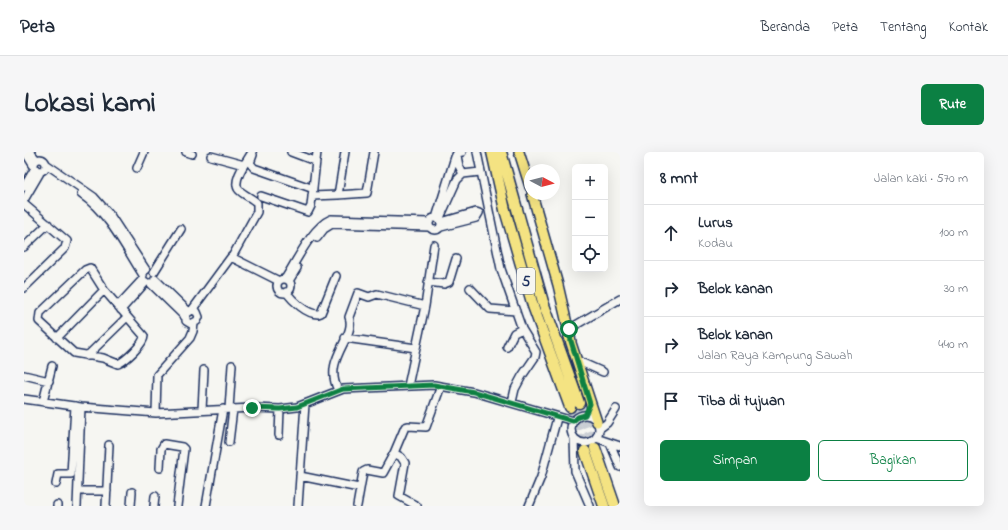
<!DOCTYPE html>
<html lang="id">
<head>
<meta charset="utf-8">
<style>
  :root { --surface:#fff; --page:#f6f6f7; --text:#1f2937; --muted:#747a83; --line:#e0e1e3; --accent:#0b8043 }
  body { margin:0; font-family:"Indie Flower",sans-serif; background:var(--page); color:var(--text) }
  .controls { position:absolute; right:12px; top:12px; display:grid; overflow:hidden; border-radius:6px; box-shadow:0 4px 16px #0002 }
  .controls button { width:36px; height:36px; display:grid; place-items:center; padding:0; border:0; border-bottom:1px solid var(--line); background:var(--surface); color:var(--text); font:20px sans-serif }
  .compass { position:absolute; left:500px; top:12px; width:36px; height:36px; border-radius:50%; background:var(--surface); box-shadow:0 4px 16px #0002; rotate:97deg }
  .stop { position:absolute; width:12px; height:12px; margin:-9px; border:3px solid #0b8043; border-radius:50%; background:#fff }
  .stop.end { background:#0b8043; border-color:#fff; box-shadow:0 1px 4px #0008 }
  .list { margin:0; padding:0; list-style:none }
  h2 { display:flex; justify-content:space-between; align-items:center; height:52px; margin:0; padding:0 16px; font-size:17px }
  h2 small { font-size:13px; font-weight:400; color:var(--muted) }
  .list li { display:grid; grid-template-columns:26px 1fr auto; gap:12px; align-items:center; box-sizing:border-box; height:56px; padding:0 16px; border-top:1px solid var(--line) }
  .list b { display:block; font-size:15px; white-space:nowrap }
  .list p { margin:0; font-size:13px; white-space:nowrap; color:var(--muted) }
  .list em { font-size:13px; font-style:normal; color:var(--muted) }
  .actions { display:flex; gap:8px; padding:12px 16px }
  .actions a { flex:1; padding:9px 0; border:1px solid var(--accent); border-radius:6px; text-align:center; font-size:14px; color:var(--accent) }
  .actions .main { background:var(--accent); color:#fff }
  .icon { flex:none; width:22px; height:22px; fill:none; stroke:currentColor; stroke-width:2; stroke-linecap:round; stroke-linejoin:round }
  .map { position:relative; flex:none; width:596px; height:354px; overflow:hidden; border-radius:6px }
  header { display:flex; align-items:center; gap:24px; box-sizing:border-box; height:56px; padding:0 20px; background:var(--surface); border-bottom:1px solid var(--line) }
  header strong { font-size:19px }
  nav { display:flex; gap:22px; margin-inline-start:auto; font-size:14px }
  .intro { display:flex; align-items:center; justify-content:space-between; box-sizing:border-box; height:96px; padding:0 24px }
  h1 { margin:0; font-size:28px }
  .button { padding:10px 18px; border-radius:6px; background:var(--accent); color:#fff; font-size:14px; font-weight:700 }
  main { display:flex; gap:24px; padding:0 24px }
  aside { flex:1; background:var(--surface); border-radius:6px; box-shadow:0 4px 16px #0002 }
  .map>svg:first-child { display:block }
  .lines { fill:none; stroke-linecap:round; stroke-linejoin:round }
  .highway-tunnel { stroke:#caced4; stroke-width:10; stroke-dasharray:10 5; stroke-linecap:butt }
  .minor-casing { stroke:#1b2f5e; stroke-width:10 }
  .major-casing { stroke:#1b2f5e; stroke-width:12 }
  .highway-casing { stroke:#1b2f5e; stroke-width:13 }
  .minor { stroke:#f6f6f2; stroke-width:7 }
  .major { stroke:#f4e382; stroke-width:9 }
  .highway { stroke:#f4e382; stroke-width:10 }
  .route { stroke:#0b8043; stroke-width:5 }
  .labels { text-anchor:middle; stroke-width:4; stroke-linejoin:round; paint-order:stroke }
  .shield { fill:#f6f6f2; stroke:#5d6b8a; stroke-width:1 }
  .shield-label { font-size:15px; font-weight:bold; fill:#1b2f5e }
</style>
</head>
<body>
<header>
<strong>Peta</strong>
<nav><a>Beranda</a><a>Peta</a><a>Tentang</a><a>Kontak</a></nav>
</header>
<div class="intro"><h1>Lokasi kami</h1><a class="button">Rute</a></div>
<main>
<div class="map">
<svg width="596" height="354" viewBox="0 0 596 354">
  <rect width="100%" height="100%" fill="#f6f6f2"/>
  <filter id="ink" filterUnits="userSpaceOnUse"><feTurbulence type="fractalNoise" baseFrequency=".025" numOctaves="2"/><feDisplacementMap in="SourceGraphic" scale="8" xChannelSelector="R" yChannelSelector="G"/><feConvolveMatrix kernelMatrix="1 2 1 2 8 2 1 2 1" color-interpolation-filters="sRGB"/></filter>
  <g filter="url(#ink)">
    <g class="lines">
      <path class="highway-tunnel" d="M 555,251 L 571,296
        M 546,255 L 561,299"/>
      <defs>
        <path id="minor" d="M 1,0 L 9,13
          M 6,0 L 12,7
          M 162,0 L 168,2
          M 267,0 L 291,9
          M 453,0 L 477,117 L 498,177 L 512,200 L 511,205 L 498,224 L 491,237 L 488,250
          M 229,3 L 226,11 L 230,16 L 287,36
          M 187,4 L 220,13
          M 433,4 L 435,14 L 439,22
          M10 13a6 6 0 1 1 12 0a6 6 0 1 1-12 0Z
          M 22,12 L 70,45 L 86,63 L 122,118
          M 113,16 L 120,0
          M 0,35 L 11,16
          M 57,42 C 85,61 101,95 119,123
          M 314,43 L 343,41 L 350,0
          M 237,44 L 284,60 L 287,54 L 293,0
          M 288,44 L 314,43 L 321,0
          M 0,48 L 17,19
          M 0,52 L 43,89 L 41,96 L 0,136
          M405 72a6 6 0 1 1 12 0a6 6 0 1 1-12 0Z
          M 412,66 L 431,5 L 433,1 L 438,0
          M 415,68 L 433,28 L 439,22 L 456,20
          M 417,75 L 452,66 L 455,61 L 452,60 L 417,70
          M 293,86 L 300,77 L 308,72 L 405,75
          M 0,95 L 24,72
          M 208,105 L 233,60 L 233,51 C 228,46 220,43 215,38 C 207,29 223,9 228,0
          M 66,116 L 80,138 L 120,184 C 120,192 101,209 94,212 L 79,206 L 50,201 L 15,169 L 16,161 L 61,118 Z
          M 130,120 L 157,77
          M 131,127 L 164,159
          M 261,127 C 272,110 288,75 307,67 L 405,70
          M253 134a7 7 0 1 1 14 0a7 7 0 1 1-14 0Z
          M 265,129 L 273,116
          M 404,130 L 420,132 L 425,130 L 432,107
          M 126,131 L 161,165
          M 446,136 L 466,157 L 492,159
          M 262,140 C 269,149 282,162 294,162 L 297,161 L 312,124
          M 94,154 L 119,127
          M 97,158 L 122,130
          M 168,158 L 173,160 L 175,165 L 173,169 L 167,172 L 162,169 L 162,162 L 168,158 L 207,105 L 255,129
          M 545,177 L 596,147
          M 33,186 L 80,138
          M 321,186 L 392,196
          M 483,195 L 490,181 L 498,177
          M 63,204 L 103,165
          M 552,208 L 579,220
          M 0,223 L 25,229
          M 384,234 L 401,154 L 410,93
          M 314,238 C 298,207 333,185 325,165 L 334,141 L 345,145 L 353,142 L 401,154
          M 0,247 L 57,255 L 132,261 L 228,256 L 256,257 L 273,255 L 319,237 L 410,233 L 450,240 L 549,269
          M 19,250 L 28,214
          M 205,257 L 208,213
          M 178,258 L 180,218
          M 132,261 L 133,223 L 166,186 L 169,179 L 170,172
          M547 277a14 14 0 1 1 28 0a14 14 0 1 1-28 0Z
          M 575,277 L 583,271 L 592,257
          M 255,283 L 256,257
          M 572,286 L 596,294
          M 550,287 L 551,319 L 566,354
          M 205,290 L 209,257
          M 586,291 L 596,315
          M 370,301 L 377,305 L 381,311 L 375,344 L 393,354
          M 136,316 L 137,297 L 140,292 L 158,295 L 160,297 L 153,354
          M 276,324 L 335,336
          M 32,332 L 34,322 L 47,322 L 51,254
          M 54,339 L 83,339
          M 33,354 L 33,353
          M 53,354 L 57,255
          M 82,354 L 85,293
          M 107,354 L 108,340
          M 130,354 L 131,344
          M 182,354 L 199,257
          M 274,354 L 281,252
          M 333,354 L 339,320 L 343,318 L 359,321 L 370,301 L 381,275 L 384,274 L 402,275 L 417,234
          M 505,354 L 517,325 L 533,266"/>
        <path id="major" d="M 495,0 L 506,35
          M 508,42 L 534,133 L 547,189
          M 545,185 L 573,270"/>
        <path id="highway" d="M 468,0 L 481,58 L 509,154 L 546,255
          M 477,0 L 519,150 L 555,251
          M 571,296 L 591,354
          M 561,299 L 580,354"/>
      </defs>
      <use href="#minor" class="minor-casing"/>
      <use href="#major" class="major-casing"/>
      <use href="#highway" class="highway-casing"/>
      <use href="#minor" class="minor"/>
      <use href="#major" class="major"/>
      <use href="#highway" class="highway"/>
    </g>
  </g>
  <g class="lines" filter="url(#ink)">
    <path class="route" d="M 228,256 L 256,257 L 273,255 L 319,237 L 410,233 L 450,240 L 549,269 L 554,265 L 561,263 L 566,252 L 547,189 L 545,177"/>
  </g>
  <g class="labels">
    <rect class="shield" x="493" y="116" width="18" height="26" rx="3"/>
    <g class="shield-label">
      <text x="502" y="134">5</text>
    </g>
  </g>
</svg>
<div class="controls">
<button>+</button>
<button>−</button>
<button><svg class="icon" aria-label="locate" viewBox="0 0 24 24"><circle cx="12" cy="12" r="6"/><path d="M12 2v4M12 18v4M2 12h4M18 12h4"/></svg></button>
</div>
<svg class="compass" viewBox="-18 -18 36 36"><path d="M0-13l5 13h-10z" fill="#e53935"/><path d="M0 13l5-13h-10z" fill="#747a83"/></svg>
<div class="stop" style="left:545px;top:177px"></div>
<div class="stop end" style="left:228px;top:256px"></div>
</div>
<aside>
<h2>8 mnt<small>Jalan kaki · 570 m</small></h2>
<ul class="list">
<li><svg class="icon" aria-label="ahead" viewBox="0 0 24 24"><path d="M12 20V5M6 11l6-6 6 6"/></svg><div><b>Lurus</b><p>Kodau</p></div><em>100 m</em></li>
<li><svg class="icon" aria-label="right" viewBox="0 0 24 24"><path d="M7 20v-9h11M14 6l5 5-5 5"/></svg><div><b>Belok kanan</b></div><em>30 m</em></li>
<li><svg class="icon" aria-label="right" viewBox="0 0 24 24"><path d="M7 20v-9h11M14 6l5 5-5 5"/></svg><div><b>Belok kanan</b><p>Jalan Raya Kampung Sawah</p></div><em>440 m</em></li>
<li><svg class="icon" aria-label="arrive" viewBox="0 0 24 24"><path d="M6 21V4h12l-3 4 3 4H6"/></svg><div><b>Tiba di tujuan</b></div></li>
</ul>
<div class="actions"><a class="main">Simpan</a><a>Bagikan</a></div>
</aside>
</main>
</body>
</html>
